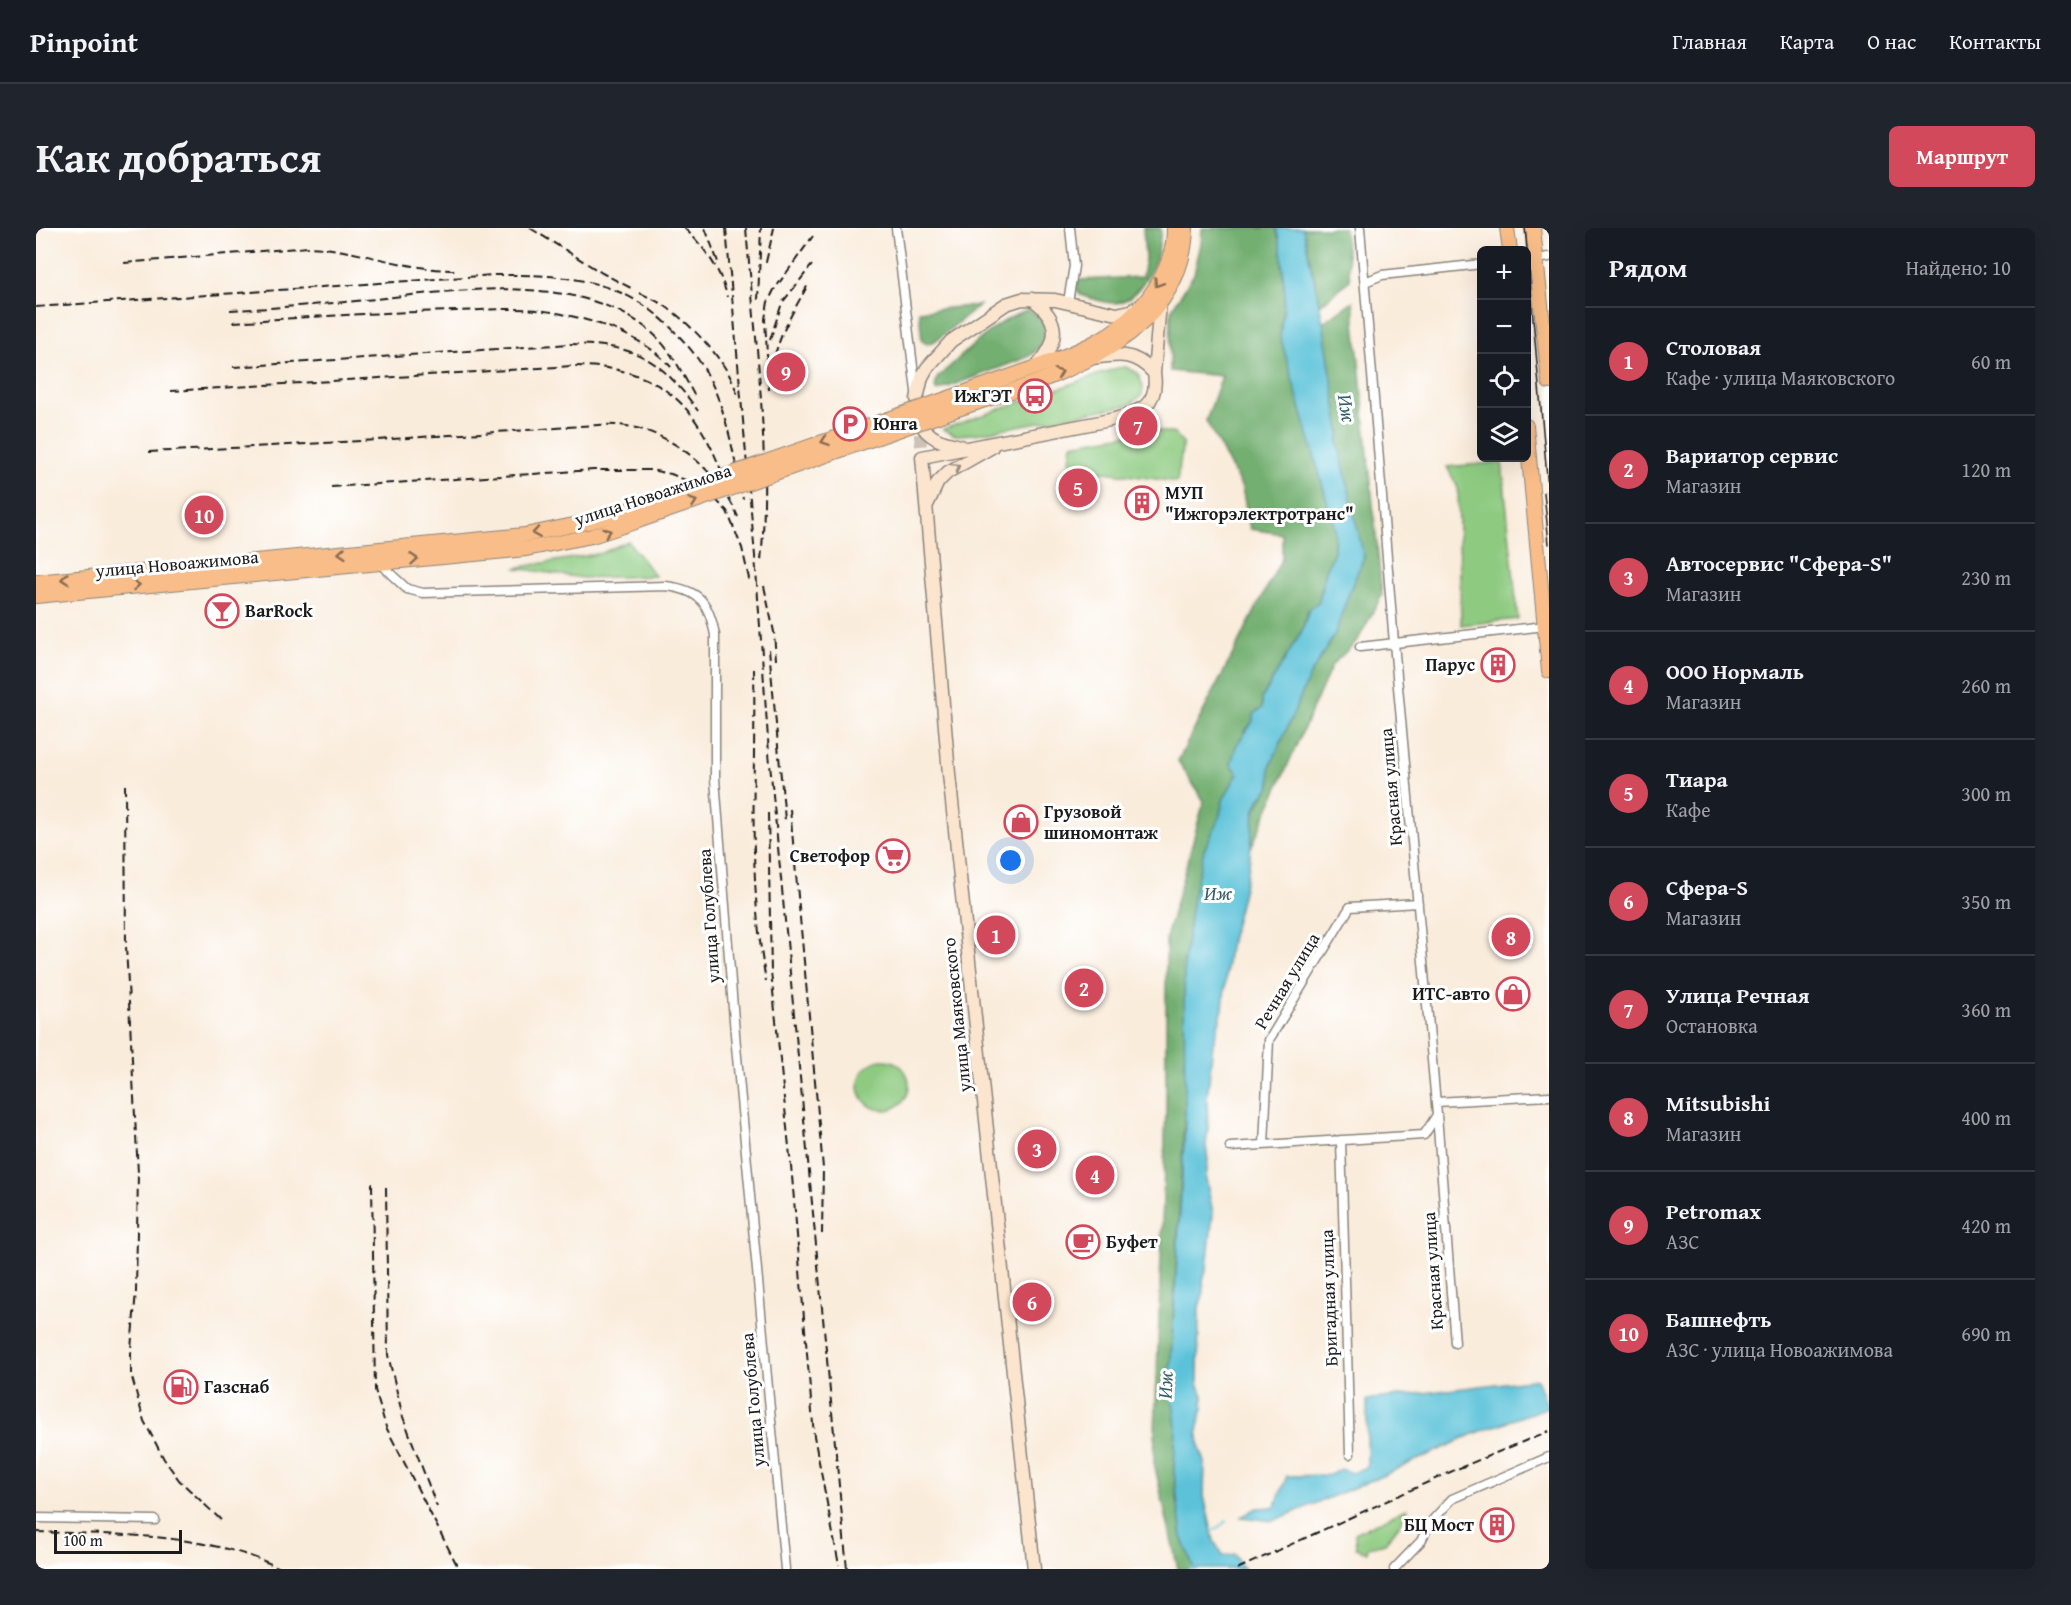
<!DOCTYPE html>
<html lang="ru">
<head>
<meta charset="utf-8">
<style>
  :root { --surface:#171b24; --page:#20242c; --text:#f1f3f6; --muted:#9ea1a6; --line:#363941; --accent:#d1495b }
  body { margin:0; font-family:"Gentium Book Plus",serif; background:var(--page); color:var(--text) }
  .controls { position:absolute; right:18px; top:18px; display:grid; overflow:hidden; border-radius:9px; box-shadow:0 6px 24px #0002 }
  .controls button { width:54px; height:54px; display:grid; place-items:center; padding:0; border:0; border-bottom:2px solid var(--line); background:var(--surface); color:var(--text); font:30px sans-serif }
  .scale { position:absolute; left:18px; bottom:15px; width:128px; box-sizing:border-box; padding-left:6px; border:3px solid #1c1c1c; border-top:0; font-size:16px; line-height:21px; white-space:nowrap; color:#1c1c1c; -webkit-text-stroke:4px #fff; paint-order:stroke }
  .you { position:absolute; left:975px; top:633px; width:21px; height:21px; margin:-15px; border:4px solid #fff; border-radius:50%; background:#1a73e8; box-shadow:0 0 0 9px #1a73e833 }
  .badge { display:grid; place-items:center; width:39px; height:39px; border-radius:50%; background:var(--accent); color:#fff; font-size:20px; font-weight:700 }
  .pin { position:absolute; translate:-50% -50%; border:3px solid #fff; box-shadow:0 2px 6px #0006 }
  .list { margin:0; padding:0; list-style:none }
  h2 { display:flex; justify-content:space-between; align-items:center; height:78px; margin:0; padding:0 24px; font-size:26px }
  h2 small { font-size:20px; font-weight:400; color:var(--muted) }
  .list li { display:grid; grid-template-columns:39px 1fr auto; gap:18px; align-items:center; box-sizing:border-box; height:108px; padding:0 24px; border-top:2px solid var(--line) }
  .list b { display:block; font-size:22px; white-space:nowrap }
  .list p { margin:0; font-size:20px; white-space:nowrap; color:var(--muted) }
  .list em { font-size:20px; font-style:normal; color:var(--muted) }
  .icon { flex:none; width:33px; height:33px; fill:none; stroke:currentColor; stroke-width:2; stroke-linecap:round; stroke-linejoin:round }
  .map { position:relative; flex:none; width:1513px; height:1341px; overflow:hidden; border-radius:9px }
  header { display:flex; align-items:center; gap:36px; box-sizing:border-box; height:84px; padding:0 30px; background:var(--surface); border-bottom:2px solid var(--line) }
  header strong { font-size:28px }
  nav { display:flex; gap:33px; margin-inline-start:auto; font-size:21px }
  .intro { display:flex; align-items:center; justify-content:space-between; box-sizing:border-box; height:144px; padding:0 36px }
  h1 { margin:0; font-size:42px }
  .button { padding:15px 27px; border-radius:9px; background:var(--accent); color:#fff; font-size:21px; font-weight:700 }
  main { display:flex; gap:36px; padding:0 36px }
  aside { flex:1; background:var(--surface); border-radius:9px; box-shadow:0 6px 24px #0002 }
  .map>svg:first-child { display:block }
  .green { fill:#8ecb81; stroke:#55744e; stroke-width:1.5 }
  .forest { fill:#72af6f; stroke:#476646; stroke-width:1.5 }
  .water { fill:#5bc2d9; stroke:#3c6f7a; stroke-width:1.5 }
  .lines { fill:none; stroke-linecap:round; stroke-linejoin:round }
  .stream { stroke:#5bc2d9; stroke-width:2 }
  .secondary-tunnel { stroke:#cdc2b5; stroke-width:12; stroke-dasharray:12 6; stroke-linecap:butt }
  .street-casing { stroke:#8a847c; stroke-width:11 }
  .secondary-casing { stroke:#8a847c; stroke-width:15 }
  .primary-casing { stroke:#8a847c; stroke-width:16 }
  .street { stroke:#fff; stroke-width:8 }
  .secondary { stroke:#fce5cf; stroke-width:12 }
  .primary { stroke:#f8bd88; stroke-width:14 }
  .tram { stroke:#1c1c1c; stroke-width:1.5 }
  .rail { stroke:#1c1c1c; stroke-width:2; stroke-dasharray:9 4.5; stroke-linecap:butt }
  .primary-bridge-casing { stroke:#8a847c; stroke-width:16; stroke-linecap:butt }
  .primary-bridge { stroke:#f8bd88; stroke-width:14 }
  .oneway { stroke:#8a6c52 }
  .oneway2 { stroke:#978b7e }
  .labels { text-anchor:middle; stroke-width:6; stroke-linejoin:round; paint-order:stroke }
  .poi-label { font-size:18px; font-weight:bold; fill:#1c1c1c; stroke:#fff; text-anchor:start }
  .street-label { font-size:18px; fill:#1c1c1c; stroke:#fff }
  .water-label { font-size:20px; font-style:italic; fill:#355e68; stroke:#fff }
</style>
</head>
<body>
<header>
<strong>Pinpoint</strong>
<nav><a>Главная</a><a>Карта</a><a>О нас</a><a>Контакты</a></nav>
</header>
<div class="intro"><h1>Как добраться</h1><a class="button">Маршрут</a></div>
<main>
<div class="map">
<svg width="1513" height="1341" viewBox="0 0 1513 1341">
  <rect width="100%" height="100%" fill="#fff"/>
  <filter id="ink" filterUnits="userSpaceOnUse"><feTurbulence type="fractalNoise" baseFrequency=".0167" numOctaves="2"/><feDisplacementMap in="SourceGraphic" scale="12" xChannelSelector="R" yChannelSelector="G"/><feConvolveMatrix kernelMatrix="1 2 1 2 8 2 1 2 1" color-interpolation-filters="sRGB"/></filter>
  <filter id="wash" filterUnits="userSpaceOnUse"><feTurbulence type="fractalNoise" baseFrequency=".008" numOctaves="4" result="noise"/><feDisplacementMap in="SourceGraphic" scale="24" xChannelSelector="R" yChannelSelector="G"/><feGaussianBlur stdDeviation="1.35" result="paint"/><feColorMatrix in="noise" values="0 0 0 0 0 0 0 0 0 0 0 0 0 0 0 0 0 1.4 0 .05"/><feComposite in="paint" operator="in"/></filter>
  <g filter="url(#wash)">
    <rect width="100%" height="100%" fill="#f9ecdb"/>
    <path class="green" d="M 1090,139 L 1102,145 L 1107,159 L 1106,167 L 1093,177 L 939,206 L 919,207 L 907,201 L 1081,140 Z
      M 1119,202 L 1139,206 L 1147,215 L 1141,254 L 1033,239 L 1036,216 Z
      M 1466,234 L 1482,391 L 1425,397 L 1422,260 L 1411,239 Z
      M 592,313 L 619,348 L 547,350 L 479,340 L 566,325 Z
      M823 857a25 25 0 1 1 50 0a25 25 0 1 1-50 0Z
      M 1372,1280 L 1366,1293 L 1349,1315 L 1332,1319 L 1331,1324 L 1320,1320 L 1319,1305 Z"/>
    <path class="forest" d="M 1107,0 L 1124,0 L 1125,4 C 1123,13 1123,24 1120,32 C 1113,48 1097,75 1078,75 C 1067,75 1055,70 1045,67 L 1040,60 L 1041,52 L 1106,49 L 1109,30 Z
      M 1166,0 L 1240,0 L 1245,20 L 1249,69 L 1244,108 L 1299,301 L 1298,323 L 1290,343 L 1283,374 L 1272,382 L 1266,402 L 1226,470 L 1226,480 L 1219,485 L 1216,495 L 1208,504 L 1202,545 L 1187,572 L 1183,591 L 1168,622 L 1149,878 L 1134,1148 L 1140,1198 L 1138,1244 L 1146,1308 L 1158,1341 L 1142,1341 L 1118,1235 L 1130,881 L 1130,710 L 1168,573 L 1142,533 L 1246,330 L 1246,306 L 1214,301 L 1206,260 L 1170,193 L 1186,148 L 1134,143 L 1135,82 L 1158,46 L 1165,15 Z
      M 1267,0 L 1308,0 L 1314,52 L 1284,77 Z
      M 1317,73 L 1346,367 L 1322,412 L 1296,437 L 1215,620 C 1216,593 1216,579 1235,558 L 1234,539 L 1274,447 L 1299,406 L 1314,362 L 1328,330 L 1302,214 L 1304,203 L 1287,94 Z
      M 944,77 L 899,113 L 891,116 L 886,113 L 883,83 Z
      M 992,82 L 1006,90 C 1012,111 1009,117 992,129 L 901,163 L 899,160 L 901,150 C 929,126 956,94 992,82 Z"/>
    <path class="water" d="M 1240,0 L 1267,0 L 1287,94 L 1304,204 L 1302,214 L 1328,329 L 1314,362 L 1299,406 L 1274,447 L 1234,539 L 1235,558 L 1224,570 L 1218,584 L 1213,638 L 1192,725 L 1187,781 L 1177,816 L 1171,871 L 1172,901 L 1170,917 L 1172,932 L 1170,951 L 1177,985 L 1171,1040 L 1167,1051 L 1168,1064 L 1163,1079 L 1162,1155 L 1167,1168 L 1167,1181 L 1163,1193 L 1162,1207 L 1164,1221 L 1169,1234 L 1168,1268 L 1178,1313 L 1187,1328 L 1198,1326 L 1208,1341 L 1158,1341 L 1146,1308 L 1138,1244 L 1140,1198 L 1134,1148 L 1149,897 L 1148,733 L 1157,669 L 1168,622 L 1183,591 L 1187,572 L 1202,545 L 1195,536 L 1200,518 L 1216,495 L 1219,485 L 1226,480 L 1226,470 L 1266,403 L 1273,382 L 1283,373 L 1290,343 L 1298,323 L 1299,301 L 1244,108 L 1249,68 L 1245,20 Z
      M 1501,1151 L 1512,1179 L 1440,1205 L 1346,1248 L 1237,1293 L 1205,1289 L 1221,1280 L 1239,1279 L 1251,1248 L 1294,1247 L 1305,1241 L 1316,1245 L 1331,1239 L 1331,1172 Z"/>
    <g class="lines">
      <path class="stream" d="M 1177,1303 L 1191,1293
        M 1154,1341 L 1157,1340"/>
    </g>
  </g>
  <g filter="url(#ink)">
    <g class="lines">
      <path class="secondary-tunnel" d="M 882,188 L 886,229"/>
      <defs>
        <path id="street" d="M 860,0 L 880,163
          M 1324,0 L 1358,415 L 1401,887 L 1419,1115
          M 1501,31 L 1513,29
          M 1329,54 L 1346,47 L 1446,36
          M 1032,74 L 1038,38 L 1034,0
          M 342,334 L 371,361 L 387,365 L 630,358 C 664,362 673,375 679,407 L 679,551 L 700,818 L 749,1341
          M 1324,419 L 1509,398
          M 1400,874 L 1513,868
          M 1305,912 L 1314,1226
          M 1228,917 L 1233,812 L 1314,679 L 1382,675
          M 1194,919 L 1388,907 L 1401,887
          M 0,1290 L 119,1292
          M 1358,1341 L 1385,1313 L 1394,1295 L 1416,1271 L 1513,1229"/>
        <path id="secondary" d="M 996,71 C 1025,92 1024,113 1000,139
          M 1057,130 C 1085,126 1098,124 1118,145
          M 881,171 L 886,149 L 891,140 L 915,113 L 970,76 L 986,71 L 1019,72 L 1081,86 L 1094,83 L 1106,77
          M 882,192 C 893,211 905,214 925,218
          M 891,277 L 902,254 L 912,244 L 956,219
          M 998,1341 L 913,546 L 886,229 L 1079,191 C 1105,183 1123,177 1118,145 L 1124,75"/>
        <path id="primary" d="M 1471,0 L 1474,22
          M 1497,0 L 1513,154
          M 924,166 C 949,157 973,149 998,140 C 1047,122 1089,106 1119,60 C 1131,41 1138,23 1138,0
          M 928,179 C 1017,149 1147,114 1150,0
          M 1490,198 L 1513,443
          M 0,354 L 489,307 L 552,294 L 598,280
          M 0,368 L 490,321 L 556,308 L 602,293"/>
      </defs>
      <use href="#street" class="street-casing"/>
      <use href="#secondary" class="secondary-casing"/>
      <use href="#primary" class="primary-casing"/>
      <use href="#street" class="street"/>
      <use href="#secondary" class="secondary"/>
      <use href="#primary" class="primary"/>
      <path class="tram" d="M 1489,0 L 1513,271
        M 1508,264 L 1513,316"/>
      <path class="rail" d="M 494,0 L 566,45 L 595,60
        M 648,0 C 667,17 686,43 691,69
        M 669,0 L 682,34
        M 690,0 L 719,328 L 733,525 L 811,1341
        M 710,0 C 719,111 735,222 725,333
        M 730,34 L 738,0
        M 88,35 L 273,19 C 323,21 371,43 422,42
        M 604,65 C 612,69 621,73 629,78 C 654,95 694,136 701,166
        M 722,72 L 725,0
        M 0,79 L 458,47 C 528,46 589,50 639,104 C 652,117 664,132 672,148 C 692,186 698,230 707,271
        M 194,82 C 242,80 291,76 339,71 C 425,62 542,44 614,103 C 634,120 646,144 658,167
        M 197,94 C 272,89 346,84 421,83 C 455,82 488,78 521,85 C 562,93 607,108 635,139
        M 734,112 L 746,75 L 776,37
        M 197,139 L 534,116 C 600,117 623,129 662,183
        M 736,141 C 741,109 758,82 773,55
        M 733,162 L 729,91 L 732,74 L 738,62 L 777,8
        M 135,163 L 536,138 C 628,137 666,181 693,265
        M 113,224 C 218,219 322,214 427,206 C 461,204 496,202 531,199 C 550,198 571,195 590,198 C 638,205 684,245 702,289
        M 295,259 L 557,242 L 614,242 L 635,246 L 668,260 L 691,283 L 706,320 L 714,355
        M 728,358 L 738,404 L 740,432
        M 733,421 L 749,592
        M 718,441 C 720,545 711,650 730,753
        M 89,557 L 90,718 L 102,945 L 100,1063 L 95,1121 L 95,1146 L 108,1193 L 128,1231 L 143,1252 L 185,1292
        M 754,581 L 787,940 L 786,1006
        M 732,585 L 735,744 L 756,948 L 778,1208 L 803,1337
        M 336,955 L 339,1162 L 350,1199 L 423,1341
        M 350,959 L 352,1127 L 367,1189 L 401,1279
        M 0,1304 C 83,1307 169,1304 246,1341
        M 1201,1341 L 1421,1241 L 1513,1203"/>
      <defs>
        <path id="primary-bridge" d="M 598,280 L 924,166
          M 602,293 L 928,179"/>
      </defs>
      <use href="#primary-bridge" class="primary-bridge-casing"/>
      <use href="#primary-bridge" class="primary-bridge"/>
    </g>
    <defs><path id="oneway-chevron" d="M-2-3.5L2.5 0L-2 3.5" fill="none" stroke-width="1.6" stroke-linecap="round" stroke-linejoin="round" transform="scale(1.5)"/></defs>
    <g class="oneway">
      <use href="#oneway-chevron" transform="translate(1122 55) rotate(122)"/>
      <use href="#oneway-chevron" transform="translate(1023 145) rotate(-21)"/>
      <use href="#oneway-chevron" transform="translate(789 213) rotate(161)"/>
      <use href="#oneway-chevron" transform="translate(657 274) rotate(-19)"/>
      <use href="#oneway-chevron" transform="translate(571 304) rotate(-17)"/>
      <use href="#oneway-chevron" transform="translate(500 305) rotate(171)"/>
      <use href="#oneway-chevron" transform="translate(306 325) rotate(175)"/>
      <use href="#oneway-chevron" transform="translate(378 331) rotate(-5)"/>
      <use href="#oneway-chevron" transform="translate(29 351) rotate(174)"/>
      <use href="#oneway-chevron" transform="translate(100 357) rotate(-5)"/>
    </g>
    <use class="oneway2" href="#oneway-chevron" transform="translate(920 239) rotate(-32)"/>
  </g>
  <defs>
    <symbol id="bus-ring" viewBox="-11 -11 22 22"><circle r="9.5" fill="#fff" stroke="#d1495b" stroke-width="1.5"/><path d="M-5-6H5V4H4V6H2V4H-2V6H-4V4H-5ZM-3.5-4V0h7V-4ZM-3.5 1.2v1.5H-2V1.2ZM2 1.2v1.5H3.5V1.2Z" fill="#d1495b"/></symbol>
    <symbol id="parking-ring" viewBox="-11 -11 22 22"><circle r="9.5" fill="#fff" stroke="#d1495b" stroke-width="1.5"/><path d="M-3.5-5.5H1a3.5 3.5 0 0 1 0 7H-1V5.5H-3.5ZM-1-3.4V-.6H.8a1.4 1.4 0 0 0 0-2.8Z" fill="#d1495b"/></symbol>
    <symbol id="building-ring" viewBox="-11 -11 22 22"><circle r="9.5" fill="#fff" stroke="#d1495b" stroke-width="1.5"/><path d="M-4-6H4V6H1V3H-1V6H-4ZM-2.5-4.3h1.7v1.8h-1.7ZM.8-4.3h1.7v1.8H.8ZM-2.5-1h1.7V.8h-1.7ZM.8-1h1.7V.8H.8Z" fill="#d1495b"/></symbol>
    <symbol id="bar-ring" viewBox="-11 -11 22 22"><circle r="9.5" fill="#fff" stroke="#d1495b" stroke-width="1.5"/><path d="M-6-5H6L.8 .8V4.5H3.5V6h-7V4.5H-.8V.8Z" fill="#d1495b"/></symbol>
    <symbol id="shop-ring" viewBox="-11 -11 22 22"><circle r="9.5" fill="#fff" stroke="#d1495b" stroke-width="1.5"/><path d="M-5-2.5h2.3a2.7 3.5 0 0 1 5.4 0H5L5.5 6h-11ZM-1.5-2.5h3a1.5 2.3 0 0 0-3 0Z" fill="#d1495b"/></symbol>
    <symbol id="supermarket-ring" viewBox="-11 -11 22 22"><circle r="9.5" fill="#fff" stroke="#d1495b" stroke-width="1.5"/><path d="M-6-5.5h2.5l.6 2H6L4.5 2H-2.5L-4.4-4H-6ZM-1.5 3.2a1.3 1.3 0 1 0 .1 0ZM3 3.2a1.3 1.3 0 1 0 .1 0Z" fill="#d1495b"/></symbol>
    <symbol id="cafe-ring" viewBox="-11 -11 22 22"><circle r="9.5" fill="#fff" stroke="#d1495b" stroke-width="1.5"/><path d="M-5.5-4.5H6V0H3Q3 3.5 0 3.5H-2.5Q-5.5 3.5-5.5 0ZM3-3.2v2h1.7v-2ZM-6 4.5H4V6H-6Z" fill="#d1495b"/></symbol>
    <symbol id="fuel-ring" viewBox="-11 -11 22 22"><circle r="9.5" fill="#fff" stroke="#d1495b" stroke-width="1.5"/><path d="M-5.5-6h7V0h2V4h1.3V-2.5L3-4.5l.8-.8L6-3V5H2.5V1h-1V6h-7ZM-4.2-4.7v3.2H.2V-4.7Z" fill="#d1495b"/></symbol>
  </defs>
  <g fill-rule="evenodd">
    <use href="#bus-ring" x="980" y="149" width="38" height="38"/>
    <use href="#parking-ring" x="795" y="177" width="38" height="38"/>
    <use href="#building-ring" x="1087" y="256" width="38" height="38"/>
    <use href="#bar-ring" x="167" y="364" width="38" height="38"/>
    <use href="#building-ring" x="1443" y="418" width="38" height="38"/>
    <use href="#shop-ring" x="966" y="575" width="38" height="38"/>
    <use href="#supermarket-ring" x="838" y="609" width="38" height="38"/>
    <use href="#shop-ring" x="1458" y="747" width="38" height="38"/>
    <use href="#cafe-ring" x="1028" y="995" width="38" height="38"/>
    <use href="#fuel-ring" x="126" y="1140" width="38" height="38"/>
    <use href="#building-ring" x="1442" y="1278" width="38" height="38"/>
  </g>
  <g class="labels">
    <g class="poi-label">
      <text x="976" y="174" text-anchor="end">ИжГЭТ</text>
      <text x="837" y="202">Юнга</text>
      <text x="1129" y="271">МУП<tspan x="1129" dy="21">"Ижгорэлектротранс"</tspan></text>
      <text x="209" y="389">BarRock</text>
      <text x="1439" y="443" text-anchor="end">Парус</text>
      <text x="1008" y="590">Грузовой<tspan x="1008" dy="21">шиномонтаж</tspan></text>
      <text x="834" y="634" text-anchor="end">Светофор</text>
      <text x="1454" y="772" text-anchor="end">ИТС-авто</text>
      <text x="1070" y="1020">Буфет</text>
      <text x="168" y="1165">Газснаб</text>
      <text x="1438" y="1303" text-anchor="end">БЦ Мост</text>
    </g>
    <g class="street-label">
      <text transform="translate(617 267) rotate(-18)" y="6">улица Новоажимова</text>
      <text transform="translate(141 336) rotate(-5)" y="6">улица Новоажимова</text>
      <text transform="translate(1355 559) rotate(-95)" y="6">Красная улица</text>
      <text transform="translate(673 688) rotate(-94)" y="6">улица Голублева</text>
      <text transform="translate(1251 753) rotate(-59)" y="6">Речная улица</text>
      <text transform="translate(921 787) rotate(-96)" y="6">улица Маяковского</text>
      <text transform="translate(1397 1043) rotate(-94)" y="6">Красная улица</text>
      <text transform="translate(1293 1070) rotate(-92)" y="6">Бригадная улица</text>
      <text transform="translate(717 1172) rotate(-95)" y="6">улица Голублева</text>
    </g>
    <g class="water-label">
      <text transform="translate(1311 180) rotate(80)" y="7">Иж</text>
      <text x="1182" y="672">Иж</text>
      <text transform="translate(1129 1157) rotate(-88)" y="7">Иж</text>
    </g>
  </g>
</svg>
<div class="controls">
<button>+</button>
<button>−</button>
<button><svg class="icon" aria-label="locate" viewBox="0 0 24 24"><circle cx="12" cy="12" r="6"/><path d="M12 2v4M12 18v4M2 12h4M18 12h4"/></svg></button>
<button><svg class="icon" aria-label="layers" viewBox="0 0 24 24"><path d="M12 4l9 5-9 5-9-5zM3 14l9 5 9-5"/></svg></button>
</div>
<div class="scale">100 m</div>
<div class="you"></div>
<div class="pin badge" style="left:960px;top:707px">1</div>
<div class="pin badge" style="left:1048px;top:760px">2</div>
<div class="pin badge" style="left:1001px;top:921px">3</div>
<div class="pin badge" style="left:1059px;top:947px">4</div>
<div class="pin badge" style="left:1042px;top:260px">5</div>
<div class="pin badge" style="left:996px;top:1074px">6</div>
<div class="pin badge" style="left:1102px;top:198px">7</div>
<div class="pin badge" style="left:1475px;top:709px">8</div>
<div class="pin badge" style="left:750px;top:144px">9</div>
<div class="pin badge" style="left:168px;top:287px">10</div>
</div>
<aside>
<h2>Рядом<small>Найдено: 10</small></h2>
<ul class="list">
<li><span class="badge">1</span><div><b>Столовая</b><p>Кафе · улица Маяковского</p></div><em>60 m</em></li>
<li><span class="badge">2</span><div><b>Вариатор сервис</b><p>Магазин</p></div><em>120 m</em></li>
<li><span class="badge">3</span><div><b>Автосервис &quot;Сфера-S&quot;</b><p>Магазин</p></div><em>230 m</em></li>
<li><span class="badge">4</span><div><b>ООО Нормаль</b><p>Магазин</p></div><em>260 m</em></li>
<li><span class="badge">5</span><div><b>Тиара</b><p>Кафе</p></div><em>300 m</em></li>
<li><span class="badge">6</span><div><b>Сфера-S</b><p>Магазин</p></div><em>350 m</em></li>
<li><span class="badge">7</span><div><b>Улица Речная</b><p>Остановка</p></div><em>360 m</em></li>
<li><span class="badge">8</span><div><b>Mitsubishi</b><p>Магазин</p></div><em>400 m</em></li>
<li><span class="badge">9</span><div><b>Petromax</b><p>АЗС</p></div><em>420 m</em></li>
<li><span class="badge">10</span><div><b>Башнефть</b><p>АЗС · улица Новоажимова</p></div><em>690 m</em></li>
</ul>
</aside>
</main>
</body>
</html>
